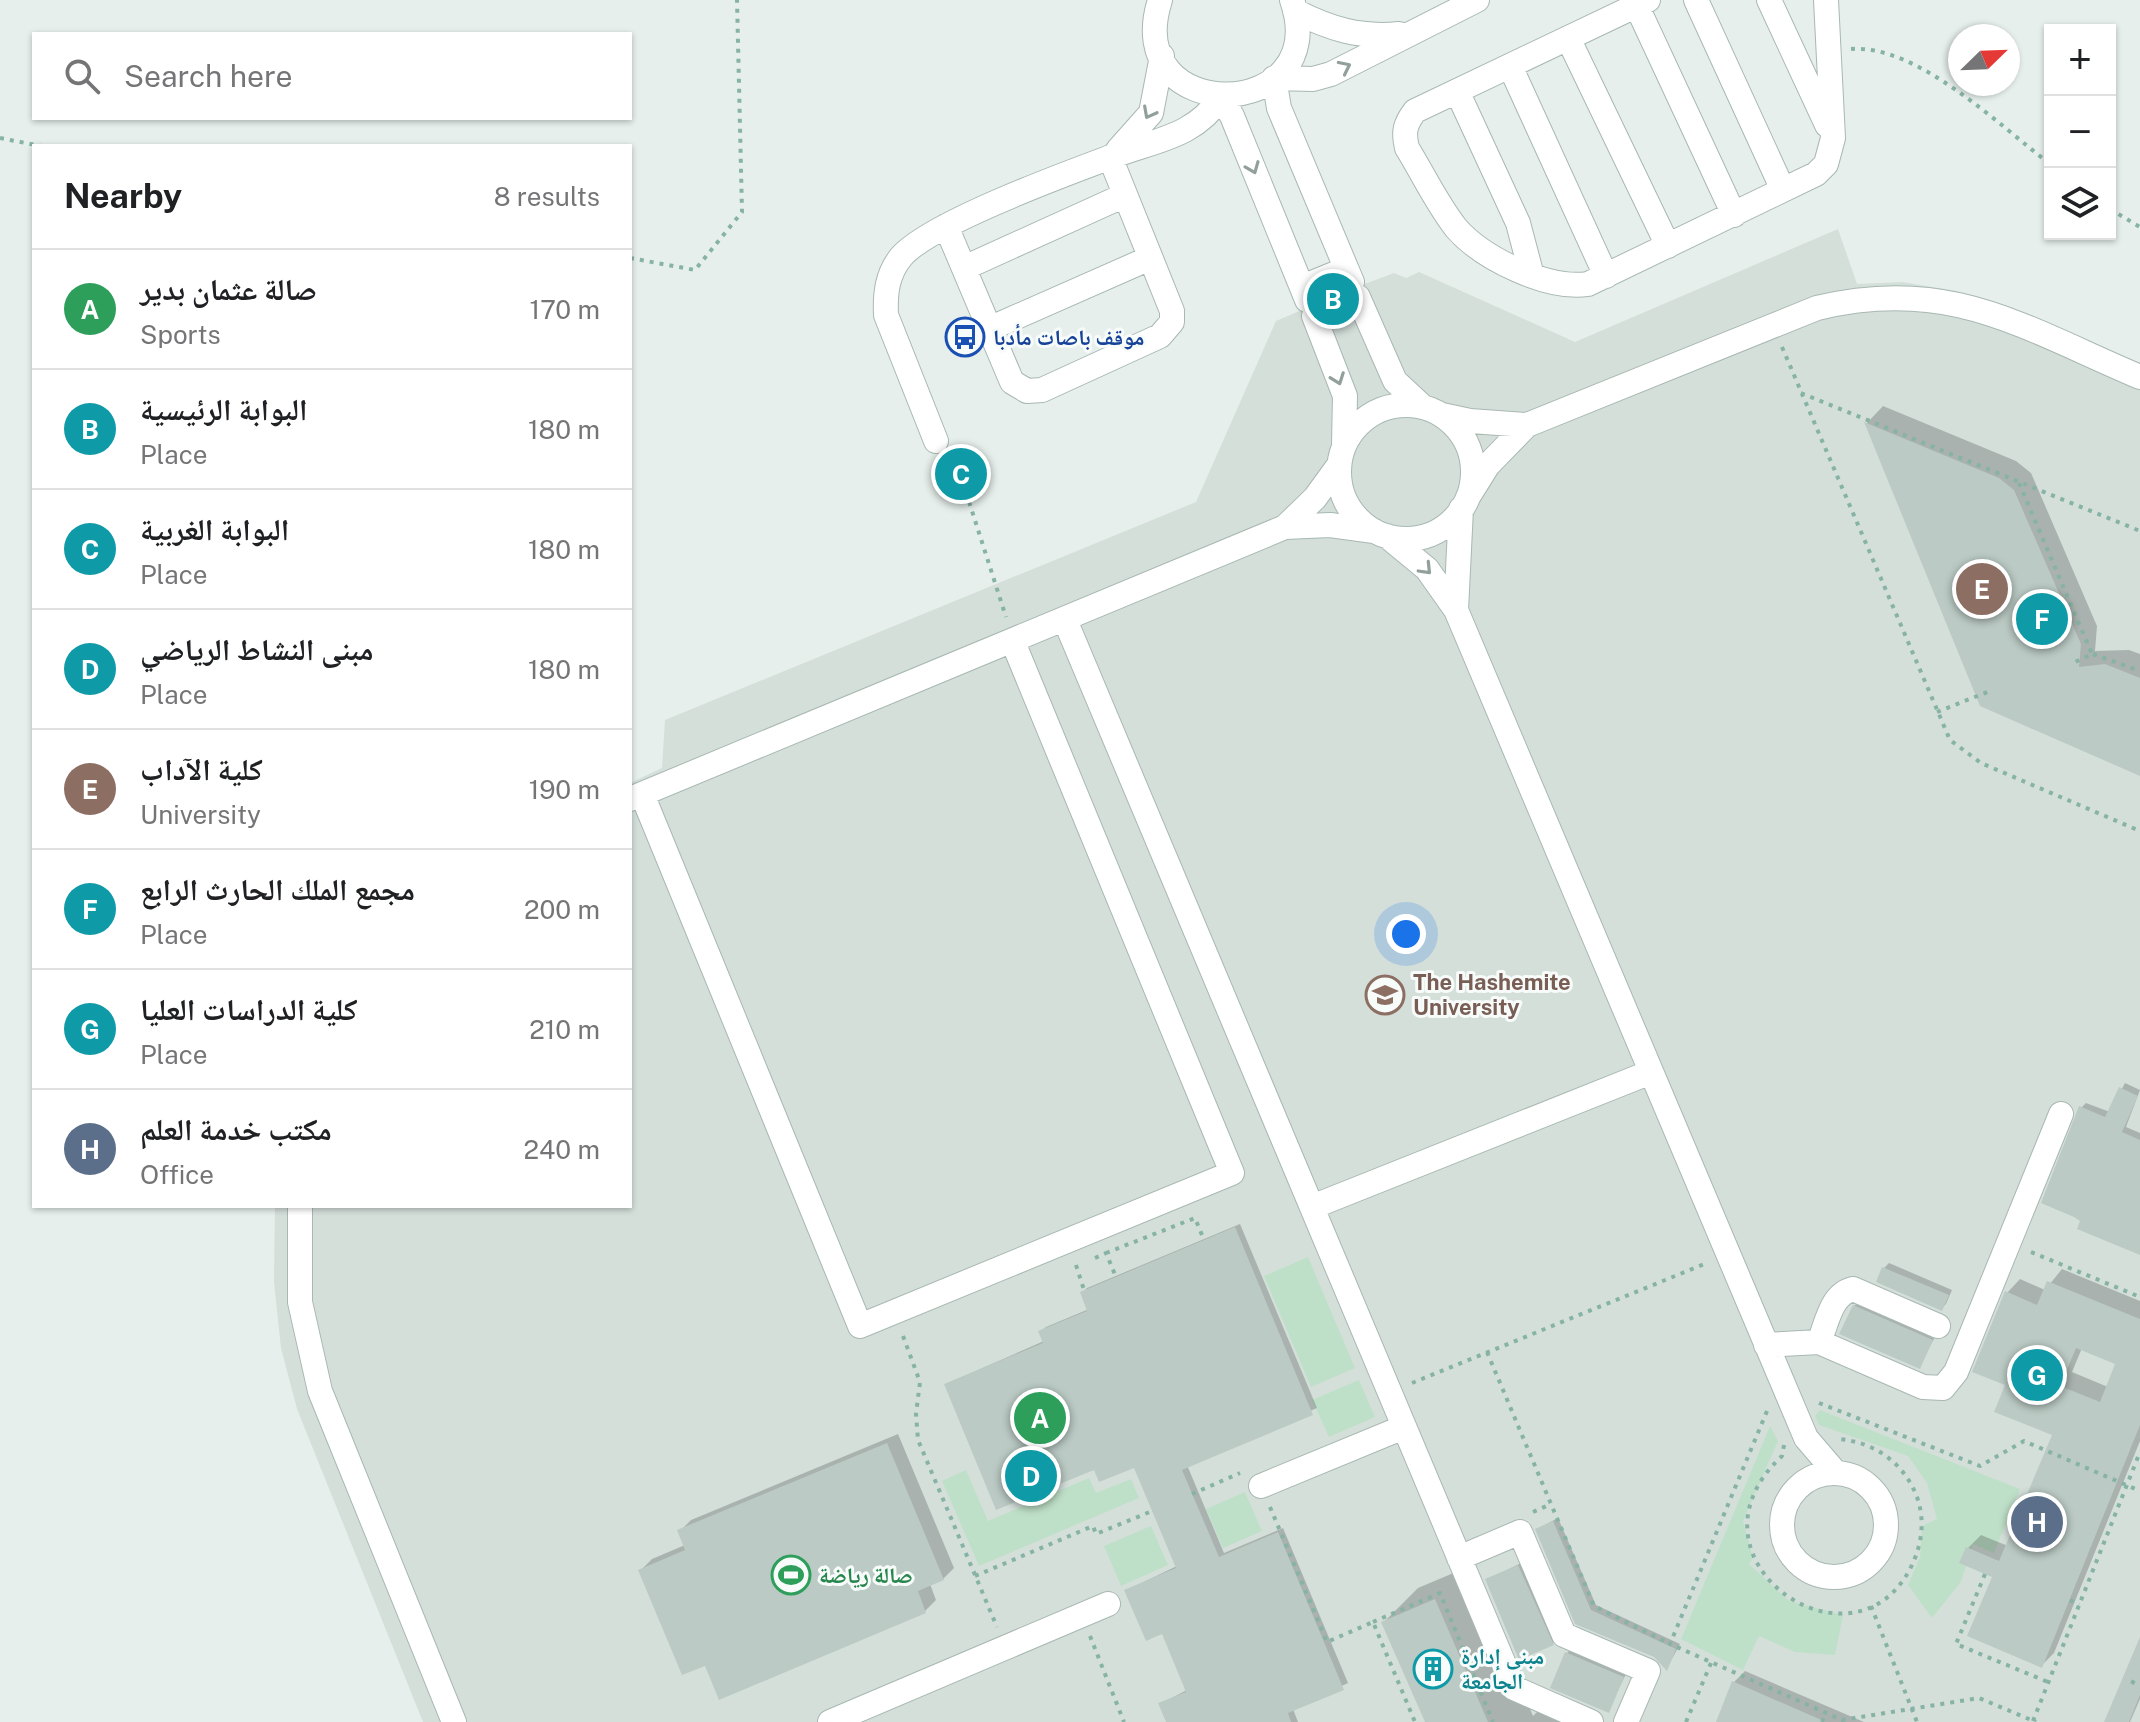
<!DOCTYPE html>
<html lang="en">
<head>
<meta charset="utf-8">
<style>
  :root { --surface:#fff; --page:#f2f2f2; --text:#202124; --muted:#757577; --line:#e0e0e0; --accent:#7f4e3f }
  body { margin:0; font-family:"Public Sans","Noto Naskh Arabic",sans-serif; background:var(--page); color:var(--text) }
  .controls { position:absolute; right:24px; top:24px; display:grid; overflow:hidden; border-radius:0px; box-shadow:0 2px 6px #0004 }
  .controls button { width:72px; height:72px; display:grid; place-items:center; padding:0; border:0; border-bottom:2px solid var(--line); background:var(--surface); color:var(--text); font:40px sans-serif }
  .compass { position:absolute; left:1948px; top:24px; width:72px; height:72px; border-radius:50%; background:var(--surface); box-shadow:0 2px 6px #0004; rotate:67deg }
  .you { position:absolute; left:1406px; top:934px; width:28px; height:28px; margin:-20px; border:6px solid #fff; border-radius:50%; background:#1a73e8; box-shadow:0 0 0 12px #1a73e833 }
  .badge { display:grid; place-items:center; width:52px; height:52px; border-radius:50%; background:var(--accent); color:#fff; font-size:26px; font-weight:700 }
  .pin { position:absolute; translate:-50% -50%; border:4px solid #fff; box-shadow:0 2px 8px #0006 }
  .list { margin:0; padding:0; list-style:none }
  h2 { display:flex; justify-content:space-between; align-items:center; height:104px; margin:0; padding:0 32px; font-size:34px }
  h2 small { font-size:26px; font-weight:400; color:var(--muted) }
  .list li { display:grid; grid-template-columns:52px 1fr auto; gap:24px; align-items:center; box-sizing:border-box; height:120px; padding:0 32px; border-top:2px solid var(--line) }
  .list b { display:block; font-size:30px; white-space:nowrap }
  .list p { margin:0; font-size:26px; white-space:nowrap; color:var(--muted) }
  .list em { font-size:26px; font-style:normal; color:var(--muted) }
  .icon { flex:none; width:44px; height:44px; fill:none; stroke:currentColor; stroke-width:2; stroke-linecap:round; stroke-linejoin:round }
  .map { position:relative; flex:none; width:2140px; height:1722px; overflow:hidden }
  .search { position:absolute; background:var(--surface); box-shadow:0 2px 6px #0004; left:32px; top:32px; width:600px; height:88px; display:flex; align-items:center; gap:20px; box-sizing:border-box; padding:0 28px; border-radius:0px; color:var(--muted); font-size:30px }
  .panel { position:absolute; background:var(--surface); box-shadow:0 2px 6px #0004; left:32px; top:144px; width:600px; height:1064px; border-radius:0px }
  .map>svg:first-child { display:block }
  .built { fill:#d4dfda }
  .green { fill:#bfe0c8 }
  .shadow { fill:#0003; fill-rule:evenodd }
  .building { fill:#bbcac4; fill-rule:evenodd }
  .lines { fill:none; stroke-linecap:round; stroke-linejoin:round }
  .minor-casing { stroke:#a8b8b2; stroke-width:26 }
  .path { stroke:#86b3a5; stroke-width:4; stroke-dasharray:4 6; stroke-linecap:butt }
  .minor { stroke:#fff; stroke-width:24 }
  .oneway { stroke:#92a09c }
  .labels { text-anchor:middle; stroke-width:6; stroke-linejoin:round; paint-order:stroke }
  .transit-label { font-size:22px; font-weight:bold; fill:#164399; stroke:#f7fbf9; text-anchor:start }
  .education-label { font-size:22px; font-weight:bold; fill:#785e54; stroke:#f7fbf9; text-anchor:start }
  .leisure-label { font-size:22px; font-weight:bold; fill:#27864d; stroke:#f7fbf9; text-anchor:start }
  .culture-label { font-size:22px; font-weight:bold; fill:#0d838f; stroke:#f7fbf9; text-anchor:start }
</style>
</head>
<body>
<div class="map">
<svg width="2140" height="1722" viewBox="0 0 2140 1722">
  <rect width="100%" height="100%" fill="#e6efeb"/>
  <path class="built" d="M 1838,229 L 1857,284 L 1902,282 L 1957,291 L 2140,366 L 2140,1722 L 423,1722 L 297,1409 L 281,1348 L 274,1282 L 275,1206 L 630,1206 L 630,783 L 662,768 L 665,720 L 1196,502 L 1276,321 L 1354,288 L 1394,273 L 1406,278 L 1419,272 L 1575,342 Z"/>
  <path class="green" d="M 1308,1257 L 1355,1368 L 1311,1387 L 1264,1276 Z
    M 1359,1380 L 1375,1417 L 1329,1437 L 1312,1400 Z
    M 1820,1410 L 2020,1489 L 1994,1553 L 1973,1544 L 1961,1582 L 1932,1618 L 1908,1585 L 1920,1557 L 1922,1526 L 1937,1519 L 1927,1483 L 1908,1456 L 1819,1425 L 1815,1416 Z
    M 1770,1426 L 1778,1441 L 1743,1521 L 1753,1558 L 1749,1564 L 1789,1601 L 1843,1615 L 1835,1655 L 1795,1652 L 1759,1636 L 1743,1670 L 1681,1639 Z
    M 966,1470 L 988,1521 L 1089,1478 L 1096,1493 L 1131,1479 L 1139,1498 L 979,1566 L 942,1481 Z
    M 1245,1492 L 1262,1531 L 1223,1548 L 1206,1509 Z
    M 1151,1526 L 1168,1565 L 1121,1586 L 1104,1546 Z"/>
  <path class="shadow" d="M 1883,406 L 2016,461 L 2031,473 L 2097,626 L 2095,651 L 2129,650 L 2140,654 L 2140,774 L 1981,705 L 1867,423 Z
    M 2125,1083 L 2140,1090 L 2126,1127 L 2140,1133 L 2140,1253 L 2082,1221 L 2081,1108 L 2086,1103 L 2110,1112 Z
    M 1240,1224 L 1317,1408 L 1187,1465 L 1224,1553 L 1283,1528 L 1348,1683 L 1293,1709 L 1298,1722 L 1168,1722 L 1160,1704 L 1187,1690 L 1163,1632 L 1127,1590 L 1177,1566 L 1135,1465 L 1095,1468 L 946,1384 L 1044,1341 L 1041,1331 L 1046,1327 L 1089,1309 L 1082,1293 L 1087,1288 Z
    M 1889,1263 L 1952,1290 L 1946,1304 L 1941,1309 L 1884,1268 Z
    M 2062,1269 L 2140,1301 L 2140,1441 L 2054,1653 L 2041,1666 L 1995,1576 L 1968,1548 L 1981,1535 L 2008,1546 L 2055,1434 L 2008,1384 L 2007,1293 L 2020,1279 L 2045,1290 ZM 2082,1348 L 2118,1363 L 2108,1387 L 2072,1372 Z
    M 1859,1302 L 1936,1335 L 1919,1367 L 1854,1306 Z
    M 898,1434 L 954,1568 L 943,1579 L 930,1584 L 936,1600 L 925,1611 L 706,1663 L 641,1570 L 652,1559 L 685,1545 L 680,1531 L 691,1520 Z
    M 1558,1518 L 1596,1605 L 1680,1644 L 1667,1668 L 1655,1656 L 1577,1622 L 1537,1529 Z
    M 1523,1562 L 1558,1638 L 1553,1643 L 1487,1580 Z
    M 1470,1566 L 1533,1716 L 1550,1699 L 1603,1722 L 1427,1722 L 1384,1622 L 1418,1588 Z
    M 2140,1641 L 2140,1699 L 2130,1722 L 2106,1722 Z
    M 1572,1648 L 1627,1672 L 1608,1710 L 1567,1653 Z
    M 1745,1671 L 1864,1722 L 1718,1722 L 1734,1682 Z"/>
  <path class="building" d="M 1864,422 L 1999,478 L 2014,490 L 2081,644 L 2079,667 L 2105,664 L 2140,678 L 2140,776 L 1980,706 Z
    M 2119,1087 L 2138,1096 L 2122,1132 L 2140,1140 L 2140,1255 L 2077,1229 L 2080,1221 L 2074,1217 L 2041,1203 L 2079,1106 L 2105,1117 Z
    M 1235,1227 L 1313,1415 L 1182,1470 L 1219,1557 L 1278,1532 L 1344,1690 L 1288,1713 L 1291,1722 L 1166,1722 L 1158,1703 L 1186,1692 L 1162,1634 L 1146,1641 L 1124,1590 L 1176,1568 L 1134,1468 L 1099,1482 L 1094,1470 L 996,1510 L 944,1384 L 1043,1343 L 1038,1331 L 1087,1311 L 1080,1292 Z
    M 1882,1267 L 1949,1295 L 1942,1311 L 1876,1282 Z
    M 2047,1281 L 2140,1319 L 2140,1425 L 2042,1668 L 1967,1636 L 1992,1577 L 1959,1563 L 1966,1547 L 1999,1561 L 2052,1435 L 1994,1412 L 2005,1385 L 1972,1372 L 2005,1291 L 2037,1305 ZM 2076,1348 L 2115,1364 L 2100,1402 L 2060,1386 Z
    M 1853,1305 L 1933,1340 L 1920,1369 L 1839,1334 Z
    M 887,1443 L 944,1580 L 918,1591 L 926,1613 L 719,1700 L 705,1666 L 682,1675 L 638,1570 L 685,1550 L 677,1530 Z
    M 1553,1521 L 1591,1610 L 1676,1649 L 1667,1671 L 1654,1657 L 1575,1624 L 1535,1529 Z
    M 1518,1565 L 1554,1645 L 1519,1660 L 1485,1579 Z
    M 1435,1599 L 1488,1722 L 1425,1722 L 1381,1622 Z
    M 2140,1637 L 2140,1695 L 2129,1722 L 2104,1722 Z
    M 1565,1652 L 1624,1677 L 1609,1713 L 1550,1688 Z
    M 1732,1681 L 1826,1722 L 1716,1722 Z"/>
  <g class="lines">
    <defs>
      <path id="minor" d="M 1160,0 C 1119,128 1335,124 1292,0
        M 1634,0 L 1734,215
        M 1648,0 L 1415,111 C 1405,124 1403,132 1407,148 C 1423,174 1437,204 1456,228 C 1483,259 1548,290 1588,284 L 1816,174 L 1826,164 L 1833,138 L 1826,0
        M 1696,0 L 1783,190
        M 1769,0 L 1827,125
        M 1295,11 C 1330,29 1360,38 1399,34
        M 1568,38 L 1668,246
        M 1510,66 L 1606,276
        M 1457,91 L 1518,223 L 1532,276
        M 1118,150 L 1151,113 L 1162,56
        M 946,226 L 1012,382 L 1027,391 L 1042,390 L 1160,336 L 1172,322 L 1172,311 L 1110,157
        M 964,268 L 1125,195
        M 1352,282 L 1279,108 L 1274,78 L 1313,79 L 1331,74 L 1477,0
        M 1302,287 L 1346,269
        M 1358,297 L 1395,381 L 1423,407
        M 1314,316 L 1345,396 L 1344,443
        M 989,329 L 1150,258
        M1339 472a67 67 0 1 1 134 0a67 67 0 1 1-134 0Z
        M 1442,415 L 1470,421 L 1527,425
        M 936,441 L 886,315 C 885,294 887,274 901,257 C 929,224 1065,174 1111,157 C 1154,140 1194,138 1221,97 L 1232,116 L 1307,300
        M 1468,497 L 1488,465 L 1527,425 L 1817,308 C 1949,276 2022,327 2140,377
        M 1285,527 L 1315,498 L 1339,465
        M 1387,536 L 1427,569 L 1456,610 L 1806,1438 L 1836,1473
        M 1456,610 L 1461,509
        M 1065,620 L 1514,1688 L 1591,1722
        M 642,794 L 860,1326 L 1232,1173 L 1013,642
        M 630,799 L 1285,527 L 1330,525 L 1374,531
        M 300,1206 L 300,1302 L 320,1391 L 454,1722
        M 1312,1207 L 1651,1072
        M 1819,1342 C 1827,1323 1831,1294 1853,1289 L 1938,1326
        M 1766,1345 L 1819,1342 L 1923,1387 L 1943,1388 L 1956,1372 L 2061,1114
        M1782 1525a52 52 0 1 1 104 0a52 52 0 1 1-104 0Z
        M 1261,1486 L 1404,1427
        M 1459,1558 L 1520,1532 L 1564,1635 L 1648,1671 L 1626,1722
        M 830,1722 L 1108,1604"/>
    </defs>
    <use href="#minor" class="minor-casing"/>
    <path class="path" d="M 1851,49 C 1917,44 2000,126 2050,164
      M 0,138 L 41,146
      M 2110,209 L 2140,227
      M 630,258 L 695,270 L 742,212 L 737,0
      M 1782,347 L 1950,740 L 1981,763 L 2140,831
      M 1801,393 L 2140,531
      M 963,483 L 1006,617
      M 2019,483 L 2092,654 L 2071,664
      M 2093,654 L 2140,671
      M 1937,712 L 1990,691
      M 2031,1252 L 2140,1297
      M 1106,1253 L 1195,1218 L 1204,1240
      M 1095,1258 L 1106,1253 L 1116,1277
      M 1076,1265 L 1084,1290
      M 903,1336 L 920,1382 L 916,1414 L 918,1440 L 997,1627
      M 1487,1352 L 1594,1606 L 1670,1644
      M 1412,1383 L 1707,1263
      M 1819,1403 L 1980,1466 L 2024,1441 L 2140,1491
      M 1767,1411 L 1670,1644 L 1842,1720 L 1979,1698 L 2036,1722
      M 1784,1445 L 1782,1456 C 1672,1558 1853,1683 1911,1567 C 1923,1543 1926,1515 1914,1490 C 1900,1460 1871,1441 1837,1439
      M 1192,1494 L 1240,1473
      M 1270,1507 L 1327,1642 L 1373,1622 L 1415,1722
      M 1533,1512 L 1551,1504
      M 1985,1574 L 1956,1644 L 2048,1682
      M 975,1576 L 1093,1526 L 1096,1534 L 1152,1511
      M 2070,1600 L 2079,1605
      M 1871,1606 L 1917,1722
      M 1373,1622 L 1440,1593 L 1493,1722
      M 1090,1636 L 1124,1722
      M 2132,1684 L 2134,1680
      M 2033,1721 L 2140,1452
      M 1686,1722 L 1711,1663
      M 1822,1722 L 1826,1713"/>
    <use href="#minor" class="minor"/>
  </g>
  <defs><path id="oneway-chevron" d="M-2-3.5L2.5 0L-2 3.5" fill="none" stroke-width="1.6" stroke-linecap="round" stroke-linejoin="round" transform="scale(2)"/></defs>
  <g class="oneway">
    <use href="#oneway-chevron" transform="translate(1345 67) rotate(-26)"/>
    <use href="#oneway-chevron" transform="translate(1149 113) rotate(118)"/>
    <use href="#oneway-chevron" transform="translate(1253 168) rotate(68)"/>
    <use href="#oneway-chevron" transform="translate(1338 379) rotate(70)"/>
    <use href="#oneway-chevron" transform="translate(1426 569) rotate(46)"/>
  </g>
  <defs>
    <symbol id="bus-ring" viewBox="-11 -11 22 22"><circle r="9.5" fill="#f7fbf9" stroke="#1a4fb4" stroke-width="1.5"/><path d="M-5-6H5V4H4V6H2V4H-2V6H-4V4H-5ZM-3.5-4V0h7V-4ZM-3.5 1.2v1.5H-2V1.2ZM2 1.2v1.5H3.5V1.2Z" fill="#1a4fb4"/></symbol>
    <symbol id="university-ring" viewBox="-11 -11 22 22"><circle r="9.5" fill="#f7fbf9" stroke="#8d6e63" stroke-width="1.5"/><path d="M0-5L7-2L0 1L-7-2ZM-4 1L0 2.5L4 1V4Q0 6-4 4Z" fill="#8d6e63"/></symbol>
    <symbol id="stadium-ring" viewBox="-11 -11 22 22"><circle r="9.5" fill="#f7fbf9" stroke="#2e9e5b" stroke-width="1.5"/><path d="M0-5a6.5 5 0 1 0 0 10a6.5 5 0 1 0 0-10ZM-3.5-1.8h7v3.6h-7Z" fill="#2e9e5b"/></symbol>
    <symbol id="building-ring" viewBox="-11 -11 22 22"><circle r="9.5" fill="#f7fbf9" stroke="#0f9aa8" stroke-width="1.5"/><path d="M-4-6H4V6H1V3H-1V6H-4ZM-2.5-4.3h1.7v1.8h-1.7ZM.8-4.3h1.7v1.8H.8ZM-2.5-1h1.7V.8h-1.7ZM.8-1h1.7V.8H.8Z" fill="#0f9aa8"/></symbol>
  </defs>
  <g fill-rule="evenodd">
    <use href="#bus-ring" x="943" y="315" width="44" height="44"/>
    <use href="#university-ring" x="1363" y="973" width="44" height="44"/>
    <use href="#stadium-ring" x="769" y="1553" width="44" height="44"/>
    <use href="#building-ring" x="1411" y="1647" width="44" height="44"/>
  </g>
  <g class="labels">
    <g class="transit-label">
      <text x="993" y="345">موقف باصات مأدبا</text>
    </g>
    <g class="education-label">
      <text x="1413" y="990">The Hashemite<tspan x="1413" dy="25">University</tspan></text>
    </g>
    <g class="leisure-label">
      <text x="819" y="1583">صالة رياضة</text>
    </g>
    <g class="culture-label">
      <text x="1461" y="1664">مبنى إدارة<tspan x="1461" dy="25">الجامعة</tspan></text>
    </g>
  </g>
</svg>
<div class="controls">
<button>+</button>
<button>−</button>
<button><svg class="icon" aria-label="layers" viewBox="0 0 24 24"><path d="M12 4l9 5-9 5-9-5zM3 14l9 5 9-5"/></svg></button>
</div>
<svg class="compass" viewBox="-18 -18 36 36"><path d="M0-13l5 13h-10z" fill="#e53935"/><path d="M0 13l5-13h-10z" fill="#757577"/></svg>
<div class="you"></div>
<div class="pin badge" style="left:1040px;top:1418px;background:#2e9e5b">A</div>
<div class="pin badge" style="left:1333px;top:299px;background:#0f9aa8">B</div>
<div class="pin badge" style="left:961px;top:474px;background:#0f9aa8">C</div>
<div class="pin badge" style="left:1031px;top:1476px;background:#0f9aa8">D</div>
<div class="pin badge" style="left:1982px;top:589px;background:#8d6e63">E</div>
<div class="pin badge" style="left:2042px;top:619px;background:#0f9aa8">F</div>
<div class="pin badge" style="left:2037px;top:1375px;background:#0f9aa8">G</div>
<div class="pin badge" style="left:2037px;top:1522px;background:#5c6f8a">H</div>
<div class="search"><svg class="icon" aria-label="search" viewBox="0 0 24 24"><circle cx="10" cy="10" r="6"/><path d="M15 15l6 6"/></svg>Search here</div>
<section class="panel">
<h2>Nearby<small>8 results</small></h2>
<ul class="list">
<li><span class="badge" style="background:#2e9e5b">A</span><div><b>صالة عثمان بدير</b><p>Sports</p></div><em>170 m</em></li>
<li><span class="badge" style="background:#0f9aa8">B</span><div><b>البوابة الرئيسية</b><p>Place</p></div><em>180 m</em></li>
<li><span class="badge" style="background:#0f9aa8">C</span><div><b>البوابة الغربية</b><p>Place</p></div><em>180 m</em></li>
<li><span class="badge" style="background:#0f9aa8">D</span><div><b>مبنى النشاط الرياضي</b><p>Place</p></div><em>180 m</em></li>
<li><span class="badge" style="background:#8d6e63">E</span><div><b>كلية الآداب</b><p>University</p></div><em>190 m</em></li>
<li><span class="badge" style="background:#0f9aa8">F</span><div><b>مجمع الملك الحارث الرابع</b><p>Place</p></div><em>200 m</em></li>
<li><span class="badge" style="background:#0f9aa8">G</span><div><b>كلية الدراسات العليا</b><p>Place</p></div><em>210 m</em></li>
<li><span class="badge" style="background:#5c6f8a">H</span><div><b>مكتب خدمة العلم</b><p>Office</p></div><em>240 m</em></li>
</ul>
</section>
</div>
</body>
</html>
